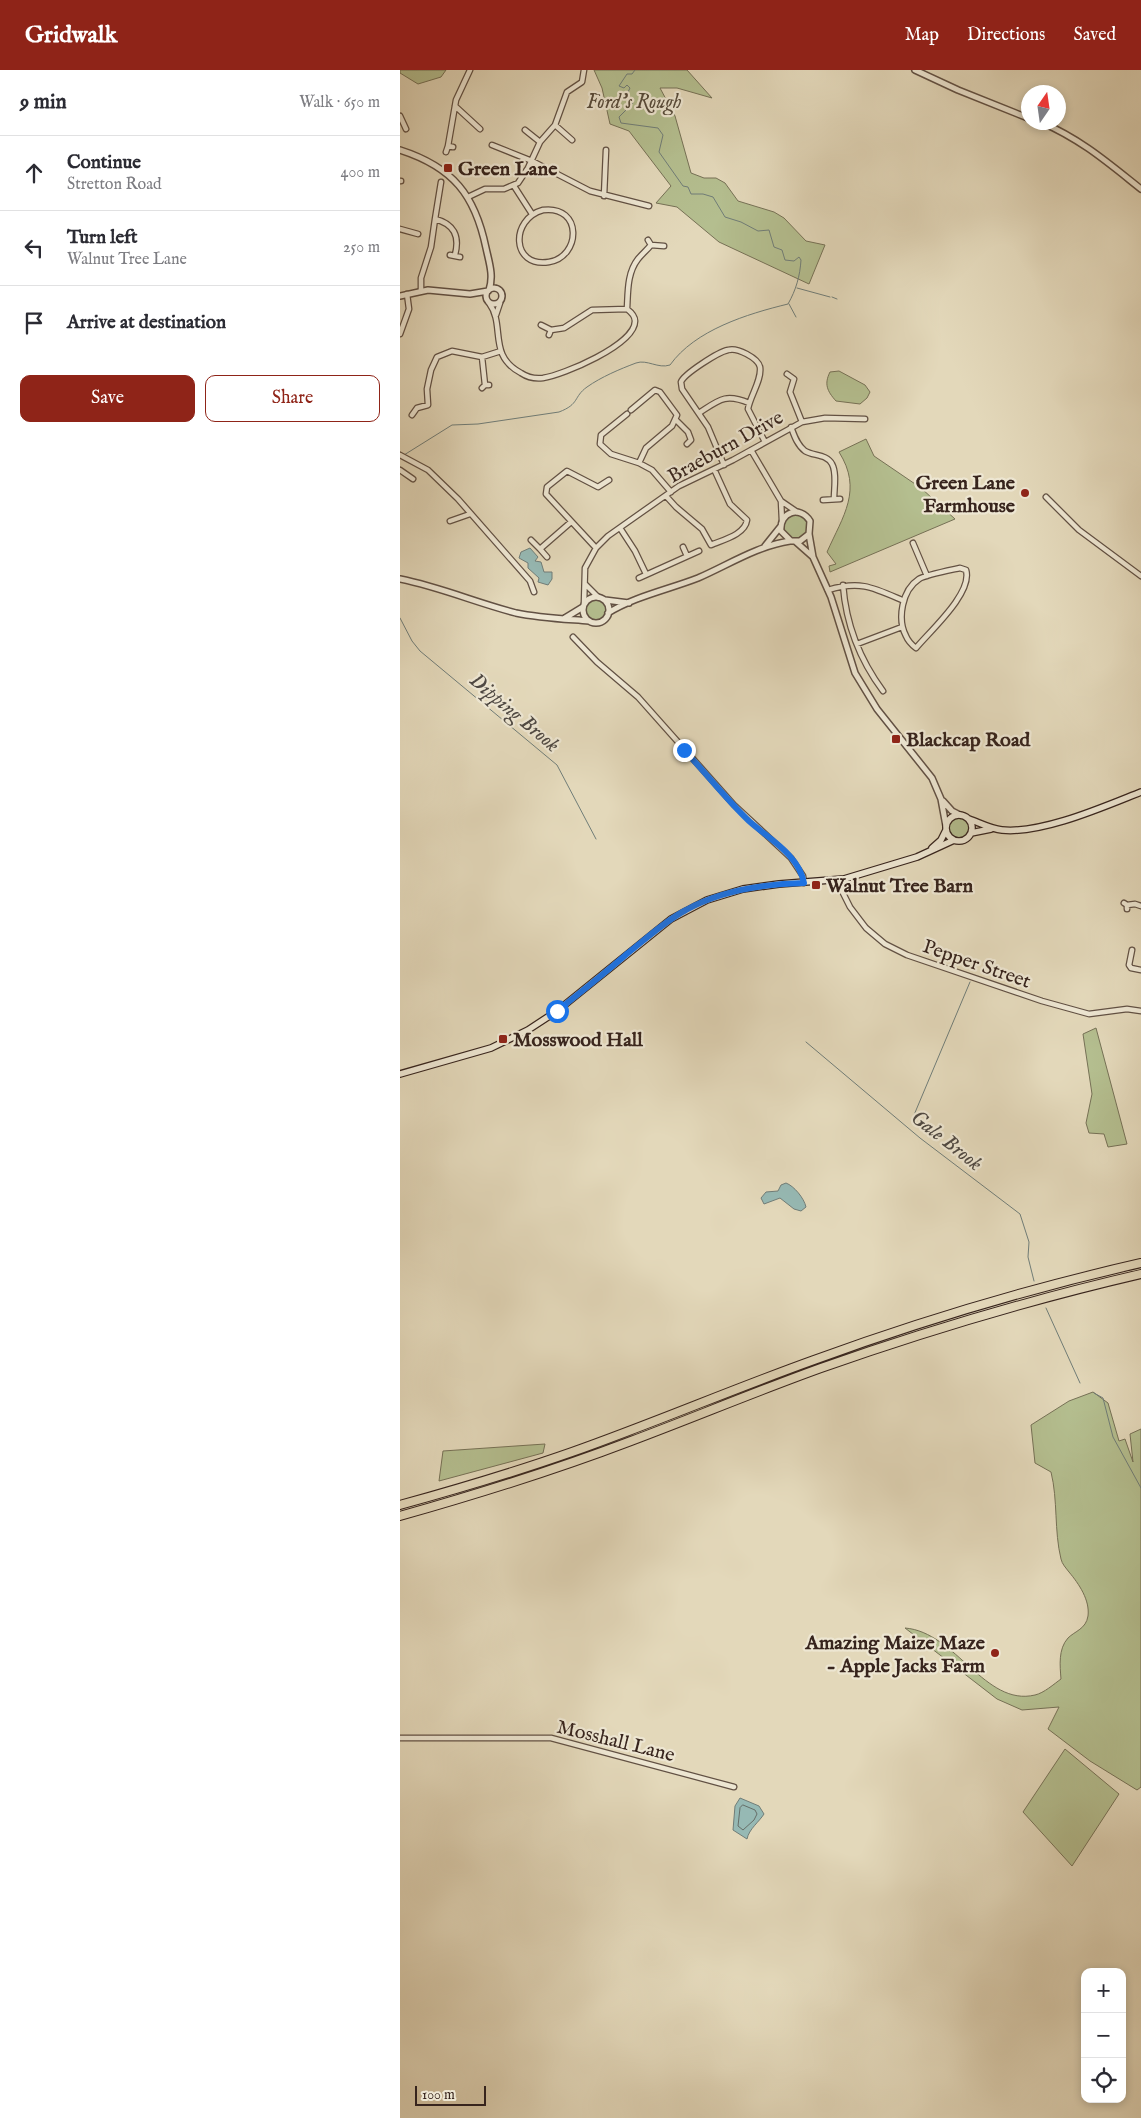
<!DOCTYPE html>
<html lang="en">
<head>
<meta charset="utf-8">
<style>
  :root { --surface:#fff; --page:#f7f7f7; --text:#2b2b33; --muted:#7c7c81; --line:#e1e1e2; --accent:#8f2418 }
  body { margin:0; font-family:"IM FELL English",serif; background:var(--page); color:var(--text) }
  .controls { position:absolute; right:15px; bottom:15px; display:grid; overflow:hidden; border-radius:10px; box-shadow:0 2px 8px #0003 }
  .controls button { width:45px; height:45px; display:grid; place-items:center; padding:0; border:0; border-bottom:1px solid var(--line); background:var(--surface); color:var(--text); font:25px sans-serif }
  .compass { position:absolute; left:621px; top:15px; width:45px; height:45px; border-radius:50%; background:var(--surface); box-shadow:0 2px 8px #0003; rotate:13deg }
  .scale { position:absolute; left:15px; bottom:12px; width:71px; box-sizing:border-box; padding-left:5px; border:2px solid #37241d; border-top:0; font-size:14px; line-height:18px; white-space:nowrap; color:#37241d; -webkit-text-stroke:4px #ede6d2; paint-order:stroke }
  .stop { position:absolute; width:15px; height:15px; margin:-11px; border:4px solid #1a73e8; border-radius:50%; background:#fff }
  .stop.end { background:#1a73e8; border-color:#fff; box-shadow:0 1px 5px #0008 }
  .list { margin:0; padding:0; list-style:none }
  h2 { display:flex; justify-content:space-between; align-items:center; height:65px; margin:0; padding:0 20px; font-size:21px }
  h2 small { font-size:16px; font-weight:400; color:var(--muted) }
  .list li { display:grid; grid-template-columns:32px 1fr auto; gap:15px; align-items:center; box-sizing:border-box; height:75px; padding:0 20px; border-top:1px solid var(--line) }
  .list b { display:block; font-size:19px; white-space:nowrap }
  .list p { margin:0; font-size:16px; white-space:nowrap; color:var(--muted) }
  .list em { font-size:16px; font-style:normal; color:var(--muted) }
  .actions { display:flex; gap:10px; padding:15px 20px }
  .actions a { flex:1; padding:11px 0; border:1px solid var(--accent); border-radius:10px; text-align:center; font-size:18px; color:var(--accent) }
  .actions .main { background:var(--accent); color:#fff }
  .icon { flex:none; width:28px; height:28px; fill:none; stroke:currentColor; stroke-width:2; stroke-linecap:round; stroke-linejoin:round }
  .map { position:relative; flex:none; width:741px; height:2048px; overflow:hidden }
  header { display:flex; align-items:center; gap:30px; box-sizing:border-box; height:70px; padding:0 25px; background:var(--accent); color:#fff }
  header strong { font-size:24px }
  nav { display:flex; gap:28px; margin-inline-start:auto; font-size:18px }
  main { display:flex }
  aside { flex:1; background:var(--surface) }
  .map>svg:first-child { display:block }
  .green { fill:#b4be8f; stroke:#767156 }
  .water { fill:#96b9b4; stroke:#707d78 }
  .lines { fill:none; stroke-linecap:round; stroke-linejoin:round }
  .shore { stroke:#666e68; stroke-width:1 }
  .stream { stroke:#707d78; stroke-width:1 }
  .minor-casing { stroke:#625144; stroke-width:7 }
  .tertiary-casing { stroke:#625144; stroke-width:8 }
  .secondary-casing { stroke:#37241d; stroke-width:8 }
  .motorway-casing { stroke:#37241d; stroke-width:10 }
  .minor { stroke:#ede6d2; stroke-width:4.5 }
  .tertiary { stroke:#ede6d2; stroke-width:5 }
  .secondary { stroke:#ede6d2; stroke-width:5.5 }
  .motorway { stroke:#e3d8ba; stroke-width:8 }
  .route { stroke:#1a73e8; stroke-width:6 }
  .poi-dot { fill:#8f2418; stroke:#ede6d2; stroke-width:2 }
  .labels { text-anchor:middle; stroke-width:4.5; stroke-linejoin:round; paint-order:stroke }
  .park-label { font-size:20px; font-style:italic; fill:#564a3a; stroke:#ede6d2 }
  .poi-label { font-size:20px; font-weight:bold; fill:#37241d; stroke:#ede6d2; text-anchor:start }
  .street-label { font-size:20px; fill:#37241d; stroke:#ede6d2 }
  .water-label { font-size:21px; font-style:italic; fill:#4f4943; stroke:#ede6d2 }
</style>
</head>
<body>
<header>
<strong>Gridwalk</strong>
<nav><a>Map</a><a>Directions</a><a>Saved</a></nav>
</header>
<main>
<aside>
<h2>9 min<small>Walk · 650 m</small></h2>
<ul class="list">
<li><svg class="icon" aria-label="ahead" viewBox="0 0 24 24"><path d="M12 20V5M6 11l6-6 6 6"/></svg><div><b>Continue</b><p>Stretton Road</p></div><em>400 m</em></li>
<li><svg class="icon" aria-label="left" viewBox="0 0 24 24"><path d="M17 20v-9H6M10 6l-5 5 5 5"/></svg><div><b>Turn left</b><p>Walnut Tree Lane</p></div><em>250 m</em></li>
<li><svg class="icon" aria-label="arrive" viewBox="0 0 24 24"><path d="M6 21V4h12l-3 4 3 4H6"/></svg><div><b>Arrive at destination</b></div></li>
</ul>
<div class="actions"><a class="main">Save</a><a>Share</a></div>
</aside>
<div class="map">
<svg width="741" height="2048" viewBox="0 0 741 2048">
  <rect width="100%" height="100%" fill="#e3d8ba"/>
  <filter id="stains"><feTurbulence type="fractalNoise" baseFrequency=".004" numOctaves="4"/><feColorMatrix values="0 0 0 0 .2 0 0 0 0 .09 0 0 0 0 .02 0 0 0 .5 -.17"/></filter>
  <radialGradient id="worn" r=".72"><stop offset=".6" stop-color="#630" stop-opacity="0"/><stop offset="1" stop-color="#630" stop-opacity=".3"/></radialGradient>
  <path class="green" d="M 0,0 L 46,0 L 41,7 L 18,14 L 0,3 Z
    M 194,0 L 287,0 L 312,28 L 277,18 L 260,18 L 275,46 L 291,103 L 304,108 L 316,108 L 325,113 L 338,131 L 374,142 L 384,148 L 406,171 L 425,175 L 409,214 L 319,172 L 277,137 L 256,133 L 271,116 L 229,61 L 210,54 L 202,18 Z
    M 439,301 L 465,315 L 470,322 L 467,328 L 460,334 L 436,331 C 427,321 424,314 430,302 Z
    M 466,369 L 474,386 L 521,418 L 555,449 L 430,502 L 429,496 L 436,494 L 427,482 C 443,446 463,420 439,382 Z
    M384 457a12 12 0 1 1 24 0a12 12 0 1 1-24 0Z
    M186 540a10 10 0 1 1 20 0a10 10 0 1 1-20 0Z
    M547 758a11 11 0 1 1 22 0a11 11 0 1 1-22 0Z
    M 696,958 L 727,1074 L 708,1077 L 704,1064 L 689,1063 L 686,1053 L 692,1024 L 683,964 Z
    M 693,1322 L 708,1333 L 719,1371 L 725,1369 L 733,1392 L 730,1364 L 741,1359 L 741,1717 L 737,1720 L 690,1691 L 648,1659 L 659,1637 L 622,1640 L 597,1629 L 505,1558 C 556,1562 585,1637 635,1625 C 644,1623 654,1614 661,1609 C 660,1596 658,1579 668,1568 C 675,1561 686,1559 688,1546 C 690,1530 679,1514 669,1502 C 666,1498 662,1494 661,1489 C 654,1461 658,1430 651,1402 L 635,1393 L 631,1355 L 669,1331 Z
    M 145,1374 L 143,1383 L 39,1411 L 43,1381 Z
    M 665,1679 L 719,1724 L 672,1796 L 623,1742 Z"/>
  <path class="water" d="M 130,478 L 138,487 L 135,491 L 141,492 L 144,502 L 152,502 L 152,509 L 148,515 L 138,512 L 139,508 L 128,498 L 128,493 L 119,488 L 121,482 Z
    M 386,1113 C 394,1116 404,1128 406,1137 L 401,1141 L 394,1139 L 380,1128 L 364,1134 L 361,1128 L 366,1122 L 378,1121 L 381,1115 Z
    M 340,1728 L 359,1736 L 364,1744 C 359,1752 349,1759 347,1769 L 333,1760 L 335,1736 Z"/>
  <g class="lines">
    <path class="shore" d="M 343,1735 L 355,1740 L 357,1744 L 354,1750 L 343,1760 L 338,1756 L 340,1738 Z"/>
    <path class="stream" d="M 397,218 L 430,227
      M 432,227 L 437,229
      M 389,234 L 396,247
      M 4,385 L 52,355 L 78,354 L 159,342 C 180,334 173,327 187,317 C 201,307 220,299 236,293 C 247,289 258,299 270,295 C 295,260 347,244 388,234 C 396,220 400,206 401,190 L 399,187 L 394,191 L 385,190 L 382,180 L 374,177 L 369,160 L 358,161 L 341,152 L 325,147 L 313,127 L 303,124 L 291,124 L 288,117 L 283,116 L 259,82 L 263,65 L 258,58 L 221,53 L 219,47 L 233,33 L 226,26 L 230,18 L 227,15 L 224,18 L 219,16 L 227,4 L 232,4 L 235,0
      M 0,548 L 12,571 L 20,581 L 157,695 L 196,769
      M 406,972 L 520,1068 L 620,1144 L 629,1172 L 628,1187 L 634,1211
      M 514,1045 L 570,912
      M 646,1238 L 680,1313
      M 694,1323 L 703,1328 L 713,1367 L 741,1418"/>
    <defs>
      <path id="minor" d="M 55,36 L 80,59
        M 0,46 L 6,59
        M 155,55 L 172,70
        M 125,60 L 140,72
        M 92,75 L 132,91 L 190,121 L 249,136
        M 48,76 L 56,30 L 70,0
        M 46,82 L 48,76 L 53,77
        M 0,111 L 1,111
        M 114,116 L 132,144
        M 204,126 L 206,80
        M 68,127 L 85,119 L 104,119 L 118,113 L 128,98 L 140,72 L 155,55 L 167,22 L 182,12 L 184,0
        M 143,140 C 183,135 181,187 149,192 C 111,198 110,149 143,140 Z
        M 35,149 L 41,112
        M 0,159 L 18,164
        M 248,170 L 251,175 L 264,176
        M 50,185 L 60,187
        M 21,220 L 21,208 L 31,177 L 35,149 C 54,154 60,166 55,185
        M 89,233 C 106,256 87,285 121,303 C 127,307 135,309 143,308 C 163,305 235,275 235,251 C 235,246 231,242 227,239 L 192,240 L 164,258 L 151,260
        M 227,239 C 228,222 227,203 238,189 C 242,184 247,180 251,175
        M 96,245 L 100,233
        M 141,255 L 151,260 L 149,265
        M 0,264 L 9,239 L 7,224
        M 82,287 L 85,315
        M 387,304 L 394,309 L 390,322 L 402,352
        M 82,318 L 85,315 L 89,315
        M 231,340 L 255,320 L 260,322 L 277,345 L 272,356 L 246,378 L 239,393
        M 299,343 C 319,330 325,323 349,333
        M 227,344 L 201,365 L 200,374 L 211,384 L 239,393 L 252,400 L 271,422
        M 12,345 L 17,338 L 28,335 L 27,319 L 31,300 L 37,287 L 52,281 L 82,287 L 101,281
        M 276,350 L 288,362 L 291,370 L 287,374
        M 391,357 C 394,365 397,375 405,381 C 413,386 427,384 432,394 C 437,403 434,419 434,429
        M 351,380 L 381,431 L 382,451
        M 0,385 L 28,400 L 58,429 L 130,511 L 134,522
        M 324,395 L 308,357 L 282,319 L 281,312 C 284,304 318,282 328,280 C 337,277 358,288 360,297 C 362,310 350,326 348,339 L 365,372
        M 0,400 L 13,409
        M 266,426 L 276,437 L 302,459 L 311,475 C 322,470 345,465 347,450 L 330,434 L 314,399
        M 646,427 L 679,460 L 741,506
        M 423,430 L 440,429
        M 381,431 L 397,442
        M 50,451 L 70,444
        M 220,458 L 235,481 L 246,504
        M 131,470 L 140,479
        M 513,473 L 527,506
        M 283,477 L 287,486
        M 196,478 L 146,424 L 147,417 L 167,401 L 198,417 L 209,410
        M 147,487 L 140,479 L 171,452
        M 560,498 L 566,500 C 573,523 530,561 516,578 C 512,575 508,571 506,566 C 497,549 502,520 519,509 C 525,505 551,500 560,498 Z
        M 239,508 L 299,481
        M 185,514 L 198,527
        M 443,515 C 446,554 460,590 483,621
        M 428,520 C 461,510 474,518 504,531
        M 184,534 L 185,498 L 196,478 L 208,466 L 279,416 L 333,390 L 402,352 L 425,348 L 465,349
        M 173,567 L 197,592 L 238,627 L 334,735 L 391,788 L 403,806 L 404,813
        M 457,574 L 502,557
        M 437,811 L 450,837 L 466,858 L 485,874 L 507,885 L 642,931 L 689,944 L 727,939 L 741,941
        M 724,833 L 727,835 L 727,839
        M 727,835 L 735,834 L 741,836
        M 732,880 L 729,895 L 731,898 L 741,900
        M 0,1668 L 151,1668 L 334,1717"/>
      <path id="tertiary" d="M 515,0 L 558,20 L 628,48
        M 641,52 C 682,70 707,92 741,119
        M 0,80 C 53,97 75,125 86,178 C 89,192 94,206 89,220
        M86 226a8 8 0 1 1 16 0a8 8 0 1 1-16 0Z
        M 0,226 L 28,220 L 70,224 L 88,221
        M 409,464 L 400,471 L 391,471 L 381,461 C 379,442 400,435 410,451 L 409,464 L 413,487 L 431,527 L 455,603 L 477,639 L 532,708 L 541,729 L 546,756
        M 396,472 L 413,487
        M 365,476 L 381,456
        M 0,509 C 40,517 77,533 116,543 C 140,548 165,549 189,551
        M183 540a13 13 0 1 1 26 0a13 13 0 1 1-26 0Z
        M 205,530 L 229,533
        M 208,543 C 233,527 270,519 298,508 C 328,495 357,476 390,471
        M 165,548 L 183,537
        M 543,731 L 552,741 L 560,745"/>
      <path id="secondary" d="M546 758a13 13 0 1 1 26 0a13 13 0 1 1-26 0Z
        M 569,749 C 580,753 591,759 602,760 C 642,764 703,737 741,722
        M 571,763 L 591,759
        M 532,778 L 541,770 L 546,760
        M 0,1004 L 91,978 L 128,960 L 157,941 L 271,849 L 307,830 L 343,819 L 379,814 L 444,809 L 517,787 L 554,770"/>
      <path id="motorway" d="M 0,1435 C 58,1419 115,1402 172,1382 C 254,1353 333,1319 414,1290 C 521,1251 631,1218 741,1193
        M 0,1446 C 78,1424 155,1400 231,1371 C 295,1347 357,1321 421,1298 C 526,1261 633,1229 741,1204"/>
    </defs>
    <use href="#minor" class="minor-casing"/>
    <use href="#tertiary" class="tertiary-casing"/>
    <use href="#secondary" class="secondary-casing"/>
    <use href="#motorway" class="motorway-casing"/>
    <use href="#minor" class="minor"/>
    <use href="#tertiary" class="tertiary"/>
    <use href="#secondary" class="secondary"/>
    <use href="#motorway" class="motorway"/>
  </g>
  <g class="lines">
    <path class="route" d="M 157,941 C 181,922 205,903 228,883 C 247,868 265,851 286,840 C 322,820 364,814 404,813 C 399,785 369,769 349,751 C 326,729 306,703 284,680"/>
  </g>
  <g class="poi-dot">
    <rect x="43" y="93" width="10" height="10" rx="2.5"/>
    <circle cx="625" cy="423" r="5"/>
    <rect x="491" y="664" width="10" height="10" rx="2.5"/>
    <rect x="411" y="810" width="10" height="10" rx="2.5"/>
    <rect x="98" y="964" width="10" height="10" rx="2.5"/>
    <circle cx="595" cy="1583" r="5"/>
  </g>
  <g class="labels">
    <g class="park-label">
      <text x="234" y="38">Ford's Rough</text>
    </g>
    <g class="poi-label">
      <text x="58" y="105">Green Lane</text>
      <text x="615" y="419" text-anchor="end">Green Lane<tspan x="615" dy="23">Farmhouse</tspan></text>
      <text x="506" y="676">Blackcap Road</text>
      <text x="426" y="822">Walnut Tree Barn</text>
      <text x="113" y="976">Mosswood Hall</text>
      <text x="585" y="1579" text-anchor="end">Amazing Maize Maze<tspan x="585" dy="23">- Apple Jacks Farm</tspan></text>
    </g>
    <g class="street-label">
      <text transform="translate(325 376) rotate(-29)" y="7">Braeburn Drive</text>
      <text transform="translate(577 893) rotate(19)" y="7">Pepper Street</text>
      <text transform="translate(216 1670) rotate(14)" y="7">Mosshall Lane</text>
    </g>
    <g class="water-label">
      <text transform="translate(115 642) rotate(40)" y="7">Dipping Brook</text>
      <text transform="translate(547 1070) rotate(38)" y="7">Gale Brook</text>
    </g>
  </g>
  <rect width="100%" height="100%" filter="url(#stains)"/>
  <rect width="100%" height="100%" fill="url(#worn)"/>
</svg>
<div class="controls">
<button>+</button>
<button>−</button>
<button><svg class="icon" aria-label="locate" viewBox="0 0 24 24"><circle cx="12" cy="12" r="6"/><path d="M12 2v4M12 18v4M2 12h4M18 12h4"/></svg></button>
</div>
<svg class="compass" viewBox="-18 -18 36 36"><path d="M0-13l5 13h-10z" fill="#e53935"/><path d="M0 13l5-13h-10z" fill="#7c7c81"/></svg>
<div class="scale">100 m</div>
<div class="stop" style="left:157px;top:941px"></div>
<div class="stop end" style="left:284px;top:680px"></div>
</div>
</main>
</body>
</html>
